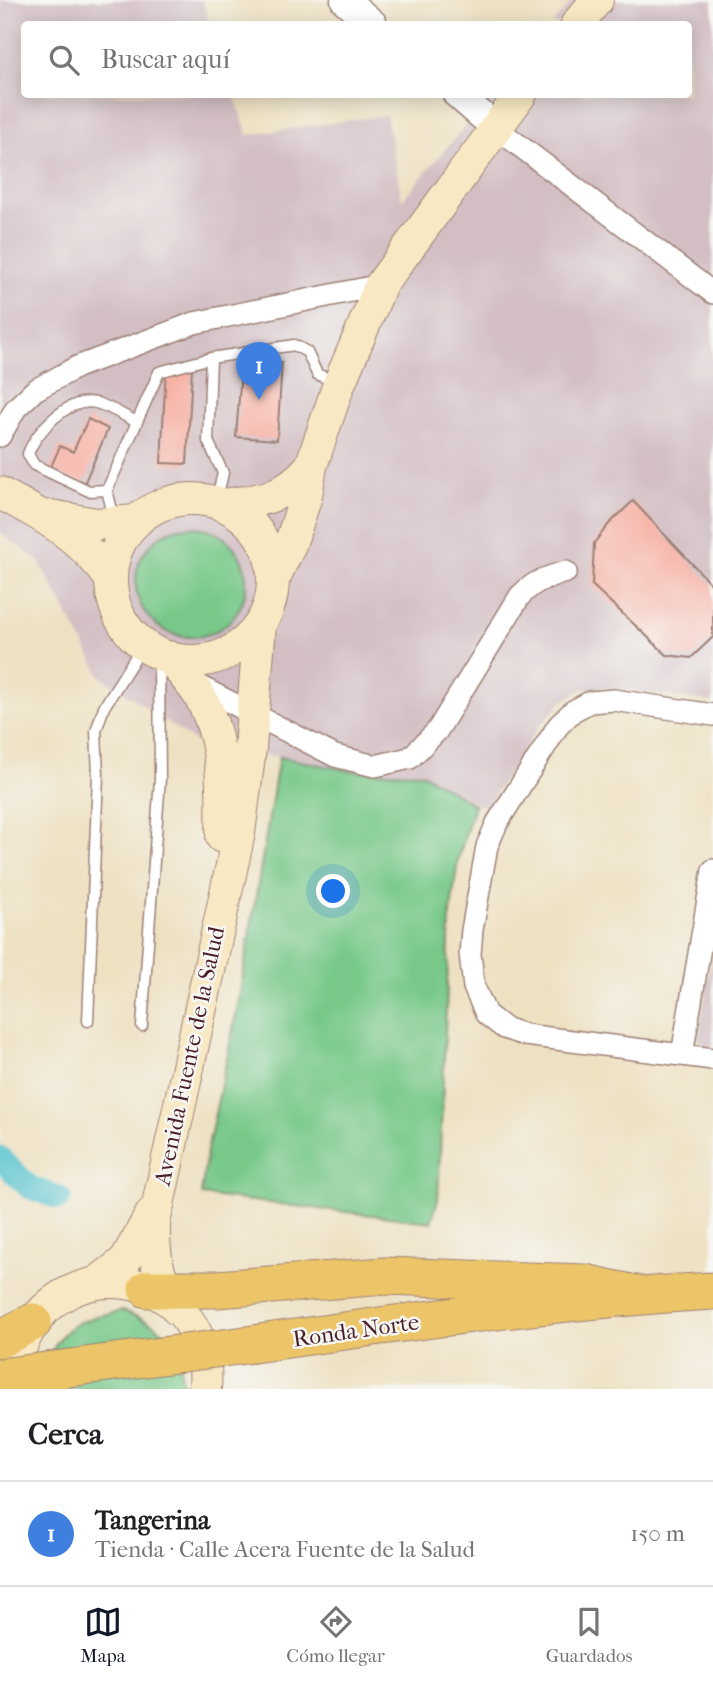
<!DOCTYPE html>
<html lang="es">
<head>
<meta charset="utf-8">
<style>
  :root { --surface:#fff; --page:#f6f6f6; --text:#202124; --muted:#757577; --line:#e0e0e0; --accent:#111827 }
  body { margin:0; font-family:"IM FELL French Canon",serif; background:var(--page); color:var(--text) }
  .you { position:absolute; left:334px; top:892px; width:24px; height:24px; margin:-18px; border:5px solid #fff; border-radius:50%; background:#1a73e8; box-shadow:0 0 0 10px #1a73e833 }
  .badge { display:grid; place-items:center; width:46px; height:46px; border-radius:50%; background:var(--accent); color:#fff; font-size:23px; font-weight:700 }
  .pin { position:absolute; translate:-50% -58px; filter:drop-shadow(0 2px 4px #0008) }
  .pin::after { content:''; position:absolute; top:37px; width:24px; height:21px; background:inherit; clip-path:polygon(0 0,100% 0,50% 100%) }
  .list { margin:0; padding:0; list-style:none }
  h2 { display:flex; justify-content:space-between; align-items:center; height:91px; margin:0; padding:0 28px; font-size:30px }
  h2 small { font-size:23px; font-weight:400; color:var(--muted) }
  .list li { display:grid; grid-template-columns:46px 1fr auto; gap:21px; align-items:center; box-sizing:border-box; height:105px; padding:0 28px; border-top:2px solid var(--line) }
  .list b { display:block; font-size:26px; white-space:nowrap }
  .list p { margin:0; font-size:23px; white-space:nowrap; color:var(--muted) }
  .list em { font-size:23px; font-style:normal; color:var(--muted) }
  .icon { flex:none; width:38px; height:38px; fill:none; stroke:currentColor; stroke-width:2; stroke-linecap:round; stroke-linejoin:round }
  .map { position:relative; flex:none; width:713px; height:1389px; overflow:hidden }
  .search { position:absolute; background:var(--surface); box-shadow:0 4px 18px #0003; left:21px; right:21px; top:21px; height:77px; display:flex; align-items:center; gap:18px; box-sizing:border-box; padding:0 24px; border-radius:7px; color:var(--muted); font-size:26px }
  .sheet { height:196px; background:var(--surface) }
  nav { display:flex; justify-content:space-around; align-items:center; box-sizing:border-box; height:98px; border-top:2px solid var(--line); background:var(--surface); font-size:19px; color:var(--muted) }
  nav a { display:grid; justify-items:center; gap:4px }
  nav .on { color:var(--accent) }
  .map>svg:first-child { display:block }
  .industrial { fill:#d2bec3 }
  .green { fill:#77c889; stroke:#60745a; stroke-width:2 }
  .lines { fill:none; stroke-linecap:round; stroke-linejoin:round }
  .canal { stroke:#55c2ce; stroke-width:24 }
  .building { fill:#f7ada0 }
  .service-casing { stroke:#9c8076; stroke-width:13 }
  .minor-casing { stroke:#9c8076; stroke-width:24 }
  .tertiary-casing { stroke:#9c8076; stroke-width:31 }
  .secondary-casing { stroke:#9c8076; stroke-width:34 }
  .trunk-casing { stroke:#9c8076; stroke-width:39 }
  .service { stroke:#fff; stroke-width:10 }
  .minor { stroke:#fff; stroke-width:21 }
  .tertiary { stroke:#fff; stroke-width:28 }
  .secondary { stroke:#f8e8c3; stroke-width:32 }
  .trunk { stroke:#edc569; stroke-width:37 }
  .trunk-bridge-casing { stroke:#9c8076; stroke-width:39; stroke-linecap:butt }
  .trunk-bridge { stroke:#edc569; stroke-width:37 }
  .labels { text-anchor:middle; stroke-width:5; stroke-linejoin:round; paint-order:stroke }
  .street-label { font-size:23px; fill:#4a1f2b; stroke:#f6f6f2 }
</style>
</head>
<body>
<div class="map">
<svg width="713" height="1389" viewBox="0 0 713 1389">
  <rect width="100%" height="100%" fill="#f6f6f2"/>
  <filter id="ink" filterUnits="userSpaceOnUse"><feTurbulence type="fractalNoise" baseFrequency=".0143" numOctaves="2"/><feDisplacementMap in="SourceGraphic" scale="14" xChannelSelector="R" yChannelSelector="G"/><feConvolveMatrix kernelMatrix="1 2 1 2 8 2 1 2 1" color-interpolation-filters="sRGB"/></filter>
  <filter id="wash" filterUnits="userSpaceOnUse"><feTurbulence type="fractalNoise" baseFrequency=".00686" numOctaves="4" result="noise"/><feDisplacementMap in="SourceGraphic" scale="28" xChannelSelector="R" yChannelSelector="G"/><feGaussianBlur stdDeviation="1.57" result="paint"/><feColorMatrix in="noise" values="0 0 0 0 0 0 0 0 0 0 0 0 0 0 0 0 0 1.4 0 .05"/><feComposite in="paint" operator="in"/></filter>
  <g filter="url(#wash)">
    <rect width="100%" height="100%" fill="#eee1c2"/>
    <path class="industrial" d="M 0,0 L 202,0 L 210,24 L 24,24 L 24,94 L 234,95 L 248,135 L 386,115 L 402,200 L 492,95 L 688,94 L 688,24 L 552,24 L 573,0 L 713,0 L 713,702 L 611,688 L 583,689 L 564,700 L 540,725 L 487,806 L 474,805 L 422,773 L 352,771 L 279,757 L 204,748 L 101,676 L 39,561 L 0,533 Z
      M 713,951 L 713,1048 L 705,1046 L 698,1038 Z"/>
    <path class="green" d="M136 582a55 55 0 1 1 110 0a55 55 0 1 1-110 0Z
      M 279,757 L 352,771 L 422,773 L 474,805 L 458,859 L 450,917 L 438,1199 L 431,1222 L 201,1195 L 207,1151 L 237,1011 Z
      M 123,1311 C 173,1330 175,1338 184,1389 L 46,1389 C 44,1379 47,1371 49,1361 C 59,1323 88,1317 123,1311 Z"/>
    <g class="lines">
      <path class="canal" d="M 0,1158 L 29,1187 L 59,1198"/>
    </g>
    <g id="blocks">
      <path class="building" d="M 242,359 L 282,363 L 277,440 L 236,437 Z
        M 166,367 L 192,368 L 187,464 L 161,463 Z
        M 88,419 L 108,429 L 84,484 L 50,469 L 60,446 L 73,452 Z
        M 633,501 L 713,586 L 713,637 L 691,658 L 667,655 L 592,585 L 594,543 L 609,524 Z"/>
    </g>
  </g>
  <g filter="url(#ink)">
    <use href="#blocks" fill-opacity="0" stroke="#9c8076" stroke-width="2"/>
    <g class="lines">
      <defs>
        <path id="service" d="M 211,358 L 208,441 L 223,473 L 216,502
          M 107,490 L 89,491 L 34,465 L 28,454 C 36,431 68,397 96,403 C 109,406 124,416 137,422
          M 114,518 L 107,490 L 159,372 L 211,358 L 294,345 L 307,352 L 317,374 L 335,382
          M 88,1021 L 98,775 L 96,731 L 104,707 L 143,645
          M 142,1026 L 160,779 L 159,657"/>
        <path id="minor" d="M 495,127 L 713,293
          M 0,436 L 16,408 L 35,390 L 77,367 L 194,323 L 381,285
          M 191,682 L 335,756 L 375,766 L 410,758 L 437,731 L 520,596 C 534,581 547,577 566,572
          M 713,715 L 614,700 L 590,702 L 573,711 L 558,726 L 497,823 L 487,846 L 472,930 L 470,954 L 474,987 L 486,1014 L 504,1028 L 525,1035 L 713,1059
          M 682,1055 L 713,870"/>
        <path id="tertiary" d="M 345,0 L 373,24
          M 457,94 L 495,127"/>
        <path id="secondary" d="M 577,24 L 597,0
          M 0,493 C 47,518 79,535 111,579
          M111 580a81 81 0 1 1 162 0a81 81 0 1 1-162 0Z
          M 222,505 C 264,500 282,499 311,466
          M 51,516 L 96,524 L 136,521
          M 273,580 L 290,545 L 306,496 L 311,466 L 339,384 L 381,285 L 521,94
          M 169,657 C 179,670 191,682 199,695 C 225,738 223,789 222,837
          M 98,1282 L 125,1261 L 152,1213
          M 177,1309 C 159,1278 153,1260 154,1223 L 239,833 L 250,748 L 260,625
          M 17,1389 C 14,1370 18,1349 28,1332 C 67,1260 175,1267 201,1346 C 206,1360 206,1375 205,1389"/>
        <path id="trunk" d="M 147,1289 L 218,1289 L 385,1276 L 585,1283 L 640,1295
          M 0,1339 L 33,1322
          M 253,1344 C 406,1322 559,1300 713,1291"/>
      </defs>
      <use href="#service" class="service-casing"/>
      <use href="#minor" class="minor-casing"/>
      <use href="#tertiary" class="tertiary-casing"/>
      <use href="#secondary" class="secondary-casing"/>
      <use href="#trunk" class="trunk-casing"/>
      <use href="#service" class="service"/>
      <use href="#minor" class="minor"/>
      <use href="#tertiary" class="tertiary"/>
      <use href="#secondary" class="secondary"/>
      <use href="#trunk" class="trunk"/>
      <defs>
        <path id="trunk-bridge" d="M 0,1377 L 253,1344"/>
      </defs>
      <use href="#trunk-bridge" class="trunk-bridge-casing"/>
      <use href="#trunk-bridge" class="trunk-bridge"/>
    </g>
  </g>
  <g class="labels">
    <g class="street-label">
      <text transform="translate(189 1056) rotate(-78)" y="8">Avenida Fuente de la Salud</text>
      <text transform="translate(356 1330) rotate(-8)" y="8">Ronda Norte</text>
    </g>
  </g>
</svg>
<div class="you"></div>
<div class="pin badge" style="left:259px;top:400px;background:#3f7fe0">1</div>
<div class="search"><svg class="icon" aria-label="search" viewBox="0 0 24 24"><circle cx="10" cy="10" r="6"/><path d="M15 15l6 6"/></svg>Buscar aquí</div>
</div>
<section class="sheet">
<h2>Cerca<small></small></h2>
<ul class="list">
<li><span class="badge" style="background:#3f7fe0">1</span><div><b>Tangerina</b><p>Tienda · Calle Acera Fuente de la Salud</p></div><em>150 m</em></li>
</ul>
</section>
<nav>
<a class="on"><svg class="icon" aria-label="map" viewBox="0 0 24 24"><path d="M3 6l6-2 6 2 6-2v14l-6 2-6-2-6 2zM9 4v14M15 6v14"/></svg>Mapa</a>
<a><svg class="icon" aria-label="directions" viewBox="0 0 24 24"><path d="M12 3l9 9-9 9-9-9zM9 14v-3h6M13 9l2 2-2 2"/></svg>Cómo llegar</a>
<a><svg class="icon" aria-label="saved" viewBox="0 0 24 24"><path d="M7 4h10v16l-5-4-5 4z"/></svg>Guardados</a>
</nav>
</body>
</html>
